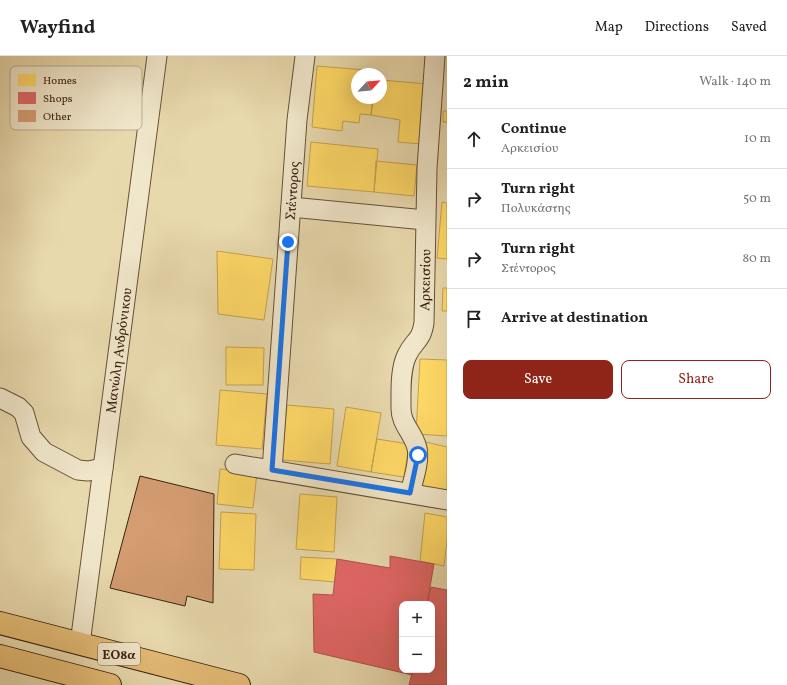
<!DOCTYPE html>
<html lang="en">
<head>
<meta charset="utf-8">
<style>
  :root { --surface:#fff; --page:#f2f2f2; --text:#222; --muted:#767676; --line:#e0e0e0; --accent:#8f2418 }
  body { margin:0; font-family:Vollkorn,serif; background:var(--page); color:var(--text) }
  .controls { position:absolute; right:12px; bottom:12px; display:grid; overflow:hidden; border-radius:8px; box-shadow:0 4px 16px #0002 }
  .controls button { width:36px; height:36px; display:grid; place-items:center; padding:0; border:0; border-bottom:1px solid var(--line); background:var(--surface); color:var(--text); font:20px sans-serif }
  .compass { position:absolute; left:351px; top:12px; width:36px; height:36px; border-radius:50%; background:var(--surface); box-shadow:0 4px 16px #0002; rotate:64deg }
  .stop { position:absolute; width:12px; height:12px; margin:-9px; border:3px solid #1a73e8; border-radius:50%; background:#fff }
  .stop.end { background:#1a73e8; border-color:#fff; box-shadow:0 1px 4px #0008 }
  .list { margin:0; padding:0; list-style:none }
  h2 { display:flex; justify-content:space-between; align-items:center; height:52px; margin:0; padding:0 16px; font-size:17px }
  h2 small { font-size:13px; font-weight:400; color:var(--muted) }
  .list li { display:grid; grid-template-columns:26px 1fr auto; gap:12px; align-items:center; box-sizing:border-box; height:60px; padding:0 16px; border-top:1px solid var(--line) }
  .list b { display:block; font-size:15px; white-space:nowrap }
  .list p { margin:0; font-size:13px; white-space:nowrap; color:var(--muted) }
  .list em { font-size:13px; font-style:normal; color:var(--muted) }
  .actions { display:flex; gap:8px; padding:12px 16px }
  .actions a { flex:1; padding:9px 0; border:1px solid var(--accent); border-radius:8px; text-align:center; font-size:14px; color:var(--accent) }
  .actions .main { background:var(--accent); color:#fff }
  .icon { flex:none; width:22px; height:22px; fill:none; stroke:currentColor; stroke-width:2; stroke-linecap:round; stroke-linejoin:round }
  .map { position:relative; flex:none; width:447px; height:629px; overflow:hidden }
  header { display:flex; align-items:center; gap:24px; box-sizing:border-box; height:56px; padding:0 20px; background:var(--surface); border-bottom:1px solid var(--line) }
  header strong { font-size:19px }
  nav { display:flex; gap:22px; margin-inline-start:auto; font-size:14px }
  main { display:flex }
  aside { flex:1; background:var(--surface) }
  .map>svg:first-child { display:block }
  .homes { fill:#ffd966; stroke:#c4a24d }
  .shops { fill:#e06666; stroke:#ae524d }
  .building { fill:#d49d71; stroke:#3a2212 }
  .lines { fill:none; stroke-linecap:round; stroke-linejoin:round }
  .minor-casing { stroke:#665039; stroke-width:21 }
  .trunk-casing { stroke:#3a2212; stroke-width:24 }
  .minor { stroke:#f0e6ca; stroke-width:19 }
  .trunk { stroke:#e4bc76; stroke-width:22 }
  .route { stroke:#1a73e8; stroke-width:5 }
  .labels { text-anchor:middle; stroke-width:4; stroke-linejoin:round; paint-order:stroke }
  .shield { fill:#f0e6ca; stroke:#715d49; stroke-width:1 }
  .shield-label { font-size:13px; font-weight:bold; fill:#3a2212 }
  .street-label { font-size:14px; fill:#3a2212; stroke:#f0e6ca }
  .key { fill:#f0e6ca; stroke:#b9ab93; stroke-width:1 }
  .key-label { font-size:11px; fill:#3a2212 }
</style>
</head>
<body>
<header>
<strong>Wayfind</strong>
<nav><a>Map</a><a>Directions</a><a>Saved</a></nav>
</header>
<main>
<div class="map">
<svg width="447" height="629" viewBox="0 0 447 629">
  <rect width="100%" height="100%" fill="#e8d9ad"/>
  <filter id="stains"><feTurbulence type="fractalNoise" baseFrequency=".005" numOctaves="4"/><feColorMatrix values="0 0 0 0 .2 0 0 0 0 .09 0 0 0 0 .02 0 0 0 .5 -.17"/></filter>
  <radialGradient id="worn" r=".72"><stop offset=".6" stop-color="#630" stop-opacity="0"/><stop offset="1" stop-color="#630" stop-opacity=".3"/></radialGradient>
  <path class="homes" d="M 317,10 L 365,14 L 364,18 L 357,18 L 357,42 L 373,42 L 371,59 L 360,58 L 359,67 L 343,65 L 342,75 L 312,71 Z
    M 381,24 L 427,28 L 421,88 L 398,86 L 400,64 L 371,59 L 373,42 L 381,42 Z
    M 443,55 L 447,55 L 447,66 L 443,66 Z
    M 311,86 L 378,93 L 374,136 L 307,130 Z
    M 376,105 L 417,109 L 414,140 L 374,136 Z
    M 442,146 L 447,147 L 447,203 L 437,202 Z
    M 217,195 L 273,203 L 264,264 L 218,258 Z
    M 443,232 L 447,232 L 447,255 L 442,255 Z
    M 226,291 L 264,292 L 263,329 L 226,329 Z
    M 420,303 L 447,304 L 447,380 L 416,378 Z
    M 220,334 L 267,338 L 262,393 L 216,389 Z
    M 287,349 L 334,353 L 330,408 L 282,404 Z
    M 346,351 L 381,357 L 371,416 L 337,410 Z
    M 377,383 L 409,388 L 404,421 L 371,416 Z
    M 426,386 L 447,391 L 447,436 L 418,430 Z
    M 220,413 L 257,417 L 253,452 L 217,448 Z
    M 300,438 L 337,441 L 334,496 L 296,493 Z
    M 221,456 L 256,458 L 254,514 L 219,513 Z
    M 425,457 L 447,461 L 447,484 L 444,510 L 420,505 Z
    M 301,501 L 337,503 L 335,526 L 300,523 Z"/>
  <path class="shops" d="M 390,500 L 434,508 L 427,548 L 402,548 L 402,614 L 413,614 L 412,619 L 314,596 L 313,538 L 333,539 L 337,503 L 390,512 Z
    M 431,531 L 447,534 L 447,629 L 409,629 L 413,614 L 432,614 L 432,548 L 427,548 Z"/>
  <path class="building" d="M 140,420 L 214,438 L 213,547 L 187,540 L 185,550 L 110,532 Z"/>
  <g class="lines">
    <defs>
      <g id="minor">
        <path d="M 291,151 L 425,164"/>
        <path d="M 0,342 L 18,351 L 24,357 L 31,381 L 44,396 L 78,414 L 88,415 L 103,412"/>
        <path d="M 235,408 L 447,444"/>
        <path id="s1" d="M 272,414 L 297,64 L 305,0"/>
        <path id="s2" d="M 410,437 C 413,424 420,406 417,392 C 413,376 400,368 401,350 C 401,335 400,313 407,299 C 414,284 421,286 424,267 L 427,112 L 435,0"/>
        <path id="s3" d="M 80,588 L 157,0"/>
      </g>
      <path id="trunk" d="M 0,567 L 239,629
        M 0,600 L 110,629"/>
    </defs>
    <use href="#minor" class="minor-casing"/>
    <use href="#trunk" class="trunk-casing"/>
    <use href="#minor" class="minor"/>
    <use href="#trunk" class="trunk"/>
  </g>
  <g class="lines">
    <path class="route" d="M 288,186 L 272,414 L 410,437 L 418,399"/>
  </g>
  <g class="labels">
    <rect class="shield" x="98" y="587" width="42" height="22" rx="3"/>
    <g class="shield-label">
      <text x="119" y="603">ΕΟ8α</text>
    </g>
    <g class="street-label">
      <text dy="5" stroke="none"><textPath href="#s1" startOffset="280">Στέντορος</textPath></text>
      <text dy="5" stroke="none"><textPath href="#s2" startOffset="223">Αρκεισίου</textPath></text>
      <text dy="5" stroke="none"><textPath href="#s3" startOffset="296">Μανώλη Ανδρόνικου</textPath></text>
    </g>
  </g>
  <rect x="10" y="10" width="132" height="64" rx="6" class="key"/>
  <rect x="18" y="18" width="18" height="12" fill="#ffd966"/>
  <rect x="18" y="36" width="18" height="12" fill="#e06666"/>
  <rect x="18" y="54" width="18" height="12" fill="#d49d71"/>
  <g class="key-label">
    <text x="43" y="28">Homes</text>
    <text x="43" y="46">Shops</text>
    <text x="43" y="64">Other</text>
  </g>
  <rect width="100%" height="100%" filter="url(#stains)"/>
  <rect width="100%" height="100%" fill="url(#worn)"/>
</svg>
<div class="controls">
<button>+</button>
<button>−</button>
</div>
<svg class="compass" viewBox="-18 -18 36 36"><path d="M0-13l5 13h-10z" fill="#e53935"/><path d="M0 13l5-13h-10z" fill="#767676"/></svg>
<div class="stop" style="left:418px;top:399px"></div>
<div class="stop end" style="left:288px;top:186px"></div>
</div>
<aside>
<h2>2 min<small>Walk · 140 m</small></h2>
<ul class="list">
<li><svg class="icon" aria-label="ahead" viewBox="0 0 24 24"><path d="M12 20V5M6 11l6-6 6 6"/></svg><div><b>Continue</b><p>Αρκεισίου</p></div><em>10 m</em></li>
<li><svg class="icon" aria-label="right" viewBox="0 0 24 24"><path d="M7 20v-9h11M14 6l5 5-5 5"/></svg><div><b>Turn right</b><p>Πολυκάστης</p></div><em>50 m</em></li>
<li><svg class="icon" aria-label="right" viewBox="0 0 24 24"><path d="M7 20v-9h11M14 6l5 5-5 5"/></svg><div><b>Turn right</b><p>Στέντορος</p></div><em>80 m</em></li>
<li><svg class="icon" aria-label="arrive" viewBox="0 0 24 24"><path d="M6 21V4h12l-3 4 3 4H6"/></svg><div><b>Arrive at destination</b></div></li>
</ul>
<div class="actions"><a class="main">Save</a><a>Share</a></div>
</aside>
</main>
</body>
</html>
